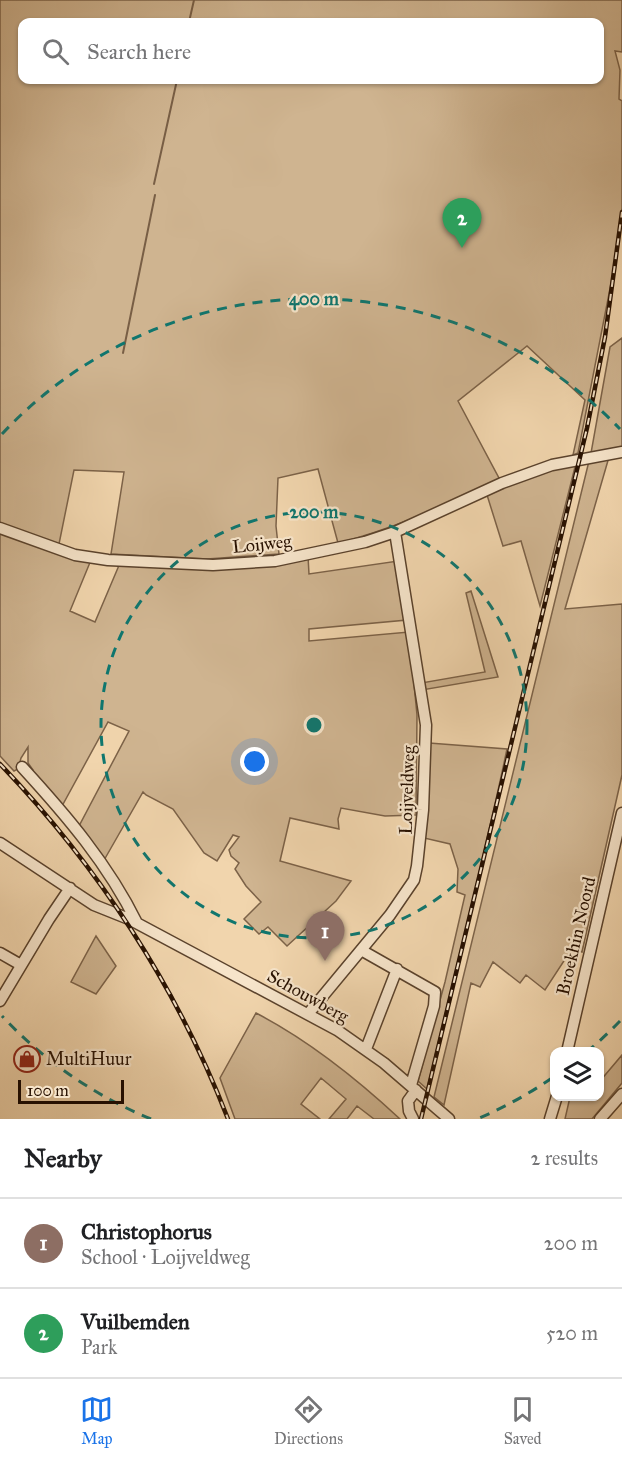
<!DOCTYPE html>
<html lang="en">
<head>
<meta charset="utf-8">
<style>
  :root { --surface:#fff; --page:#f2f2f2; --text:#202124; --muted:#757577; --line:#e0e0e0; --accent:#1a73e8 }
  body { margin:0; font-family:"IM FELL Great Primer",serif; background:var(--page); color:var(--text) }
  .controls { position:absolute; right:18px; bottom:18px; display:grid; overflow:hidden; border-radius:12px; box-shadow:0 2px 4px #0004 }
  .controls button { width:54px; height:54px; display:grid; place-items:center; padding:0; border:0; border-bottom:2px solid var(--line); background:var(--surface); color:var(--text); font:30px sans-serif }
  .scale { position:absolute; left:18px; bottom:15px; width:106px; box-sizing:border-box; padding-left:6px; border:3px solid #281101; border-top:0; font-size:16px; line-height:21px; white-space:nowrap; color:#281101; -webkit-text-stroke:4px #f6e4ca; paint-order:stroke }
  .you { position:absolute; left:255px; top:762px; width:21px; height:21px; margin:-15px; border:4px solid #fff; border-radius:50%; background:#1a73e8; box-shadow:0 0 0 9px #1a73e833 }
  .badge { display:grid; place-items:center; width:39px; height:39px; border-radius:50%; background:var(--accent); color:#fff; font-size:20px; font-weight:700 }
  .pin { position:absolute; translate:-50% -50px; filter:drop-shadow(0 2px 3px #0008) }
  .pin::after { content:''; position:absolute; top:32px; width:21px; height:18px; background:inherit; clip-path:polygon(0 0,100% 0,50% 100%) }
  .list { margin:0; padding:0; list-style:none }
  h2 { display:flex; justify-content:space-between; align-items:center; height:78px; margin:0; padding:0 24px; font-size:26px }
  h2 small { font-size:20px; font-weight:400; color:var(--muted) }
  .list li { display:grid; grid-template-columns:39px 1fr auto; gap:18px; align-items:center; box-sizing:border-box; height:90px; padding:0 24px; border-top:2px solid var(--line) }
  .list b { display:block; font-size:22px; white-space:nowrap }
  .list p { margin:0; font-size:20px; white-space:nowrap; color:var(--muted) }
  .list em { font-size:20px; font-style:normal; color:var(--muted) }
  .icon { flex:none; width:33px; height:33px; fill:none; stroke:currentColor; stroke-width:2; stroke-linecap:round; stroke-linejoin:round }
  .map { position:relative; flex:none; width:622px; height:1119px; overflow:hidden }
  .search { position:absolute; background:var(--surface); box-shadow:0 2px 4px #0004; left:18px; right:18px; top:18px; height:66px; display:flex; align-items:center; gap:15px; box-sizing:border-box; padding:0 21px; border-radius:12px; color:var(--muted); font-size:22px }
  .sheet { height:258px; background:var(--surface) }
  nav { display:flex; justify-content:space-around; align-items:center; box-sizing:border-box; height:84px; border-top:2px solid var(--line); background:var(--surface); font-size:16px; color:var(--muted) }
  nav a { display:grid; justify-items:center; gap:3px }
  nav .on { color:var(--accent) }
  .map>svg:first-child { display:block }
  .green { fill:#cfb490; stroke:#7c6248; stroke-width:1.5; fill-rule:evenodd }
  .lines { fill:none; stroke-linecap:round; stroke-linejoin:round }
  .stream { stroke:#785e45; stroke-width:2 }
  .minor-casing { stroke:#5a422c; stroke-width:13 }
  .minor { stroke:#f6e4ca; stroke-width:10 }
  .rail-casing { stroke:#281101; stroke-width:4.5 }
  .rail { stroke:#f6e4ca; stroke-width:2; stroke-dasharray:7; stroke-linecap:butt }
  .ring { fill:none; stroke:#0f766e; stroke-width:3; stroke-dasharray:10 8 }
  .labels { text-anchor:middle; stroke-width:4.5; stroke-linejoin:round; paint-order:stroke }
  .street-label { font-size:18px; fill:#281101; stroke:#f6e4ca }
  .poi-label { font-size:18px; fill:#281101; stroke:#f6e4ca; text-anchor:start }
  .centre { fill:#0f766e; stroke:#f6e4ca; stroke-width:3 }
  .ring-label { font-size:18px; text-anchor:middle; font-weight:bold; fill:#0f766e; stroke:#f6e4ca; stroke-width:4.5; stroke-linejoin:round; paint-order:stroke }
</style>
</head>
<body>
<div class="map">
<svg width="622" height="1119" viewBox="0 0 622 1119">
  <rect width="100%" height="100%" fill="#f1d5ad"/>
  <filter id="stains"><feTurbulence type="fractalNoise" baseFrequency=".00333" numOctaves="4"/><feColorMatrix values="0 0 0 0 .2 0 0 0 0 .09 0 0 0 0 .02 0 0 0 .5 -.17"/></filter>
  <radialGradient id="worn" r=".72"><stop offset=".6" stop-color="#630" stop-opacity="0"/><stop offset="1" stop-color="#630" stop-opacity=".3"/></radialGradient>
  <path class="green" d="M 0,0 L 622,0 L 622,52 L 615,51 L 620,70 L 619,99 L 622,101 L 622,208 L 615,263 L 578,453 L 573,455 L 585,400 L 527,346 L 458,401 L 500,480 C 447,504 395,529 338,543 L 318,469 L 278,478 L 276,526 L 279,554 L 207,559 L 111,554 L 124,472 L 74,470 L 59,544 L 0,524 ZM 22,22 L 600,22 L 600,80 L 22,80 Z
    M 622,338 L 622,447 L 591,453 L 610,347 Z
    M 609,457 L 565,609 L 622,604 L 622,775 L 582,952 L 573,947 L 545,990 L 526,975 L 520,983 L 493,962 L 480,987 L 471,983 L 444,1105 L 434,1097 L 589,461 Z
    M 576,463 L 540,606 L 521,541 L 503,546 L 487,495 L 530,477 Z
    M 0,531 L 91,560 L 70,611 L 95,622 L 120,563 L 223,566 L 308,556 L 309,574 L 398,561 L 407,620 L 309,629 L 309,641 L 409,632 L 417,715 L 416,815 L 385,816 L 341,808 L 338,819 L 339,829 L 290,818 L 280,861 L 351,881 L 336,901 L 287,946 L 268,927 L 259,934 L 244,919 L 261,902 L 246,886 L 235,869 L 239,863 L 231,856 L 229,850 L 239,837 L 233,835 L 217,861 L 204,853 L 173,809 L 146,795 L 143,792 L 103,862 L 78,828 L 129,731 L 108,722 L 62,806 L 33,775 L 33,770 L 28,763 L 28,747 L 21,758 L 18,769 L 14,771 L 0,756 Z
    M 471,591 L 498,677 L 422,690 L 421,683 L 485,672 L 466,593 Z
    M 429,743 L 507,749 C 483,863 454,976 427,1089 L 418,1081 L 445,982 L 465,895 L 457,892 L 458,869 L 450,844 L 424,838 Z
    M 96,936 L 116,966 L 96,994 L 71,982 Z
    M 256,1013 C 308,1040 357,1079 400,1119 L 374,1119 L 357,1106 L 347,1119 L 329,1119 L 346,1099 L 321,1078 L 301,1104 L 320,1119 L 235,1119 L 220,1078 Z
    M 622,1055 L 622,1083 L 592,1119 L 565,1119 L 570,1097 L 600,1096 L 600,1081 Z"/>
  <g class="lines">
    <path class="stream" d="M 189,22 L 194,0
      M 154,184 L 177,80
      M 123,353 L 155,195"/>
    <defs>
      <path id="minor" d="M 0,528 L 75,555 L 108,560 L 213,565 L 275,561 L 365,542 L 395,532 L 502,483 L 552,465 L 622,452
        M 22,767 C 66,815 108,864 137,923
        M 0,843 L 94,905 L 129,919 L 337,1030 L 384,1063 L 449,1119
        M 361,950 L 435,992 L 434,1006 L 411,1085
        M 0,953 L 21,965
        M 0,1001 L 49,919 L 70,888
        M 308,1014 L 390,915 L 414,880 L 417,866 L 423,810 L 426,725 L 395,532
        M 366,1049 L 397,969
        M 567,1052 L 622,813
        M 413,1119 L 409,1111 L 408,1101 L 416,1090
        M 550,1119 L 557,1096
        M 600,1119 L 622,1094"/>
    </defs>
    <use href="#minor" class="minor-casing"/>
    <use href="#minor" class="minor"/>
    <defs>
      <path id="rail" d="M 0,764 C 98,866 177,987 228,1119
        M 421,1119 L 587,428 L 605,337 L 622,212"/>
    </defs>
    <use href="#rail" class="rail-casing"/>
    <use href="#rail" class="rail"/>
  </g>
  <g class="ring">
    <circle cx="314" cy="725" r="213"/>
    <path d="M620 1021A426 426 0 0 1 588 1051M552 1078A426 426 0 0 1 477 1119M151 1119A426 426 0 0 1 2 1016M2 434A426 426 0 0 1 620 429"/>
  </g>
  <defs>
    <symbol id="shop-ring" viewBox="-11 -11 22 22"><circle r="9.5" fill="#f6e4ca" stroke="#8f2418" stroke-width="1.5"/><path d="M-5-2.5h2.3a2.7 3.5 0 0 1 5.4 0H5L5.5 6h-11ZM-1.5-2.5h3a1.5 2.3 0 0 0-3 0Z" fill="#8f2418"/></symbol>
  </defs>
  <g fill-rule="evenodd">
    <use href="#shop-ring" x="12" y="1044" width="30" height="30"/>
  </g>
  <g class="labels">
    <g class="street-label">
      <text transform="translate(262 544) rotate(-6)" y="6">Loijweg</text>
      <text transform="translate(407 790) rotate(-88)" y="6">Loijveldweg</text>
      <text transform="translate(576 936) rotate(-77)" y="6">Broekhin Noord</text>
      <text transform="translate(308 996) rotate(29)" y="6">Schouwberg</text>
    </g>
    <g class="poi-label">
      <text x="46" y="1065">MultiHuur</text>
    </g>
  </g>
  <circle cx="314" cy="725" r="9" class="centre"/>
  <g class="ring-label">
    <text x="314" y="305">400 m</text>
    <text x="314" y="518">200 m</text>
  </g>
  <rect width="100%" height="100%" filter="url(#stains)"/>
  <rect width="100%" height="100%" fill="url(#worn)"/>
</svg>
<div class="controls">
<button><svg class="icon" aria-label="layers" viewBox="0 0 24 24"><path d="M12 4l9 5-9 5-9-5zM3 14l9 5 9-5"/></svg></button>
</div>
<div class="scale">100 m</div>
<div class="you"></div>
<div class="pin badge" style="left:325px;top:961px;background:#8d6e63">1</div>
<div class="pin badge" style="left:462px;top:248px;background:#2e9e5b">2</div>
<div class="search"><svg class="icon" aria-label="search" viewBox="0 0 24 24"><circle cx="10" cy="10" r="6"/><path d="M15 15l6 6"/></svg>Search here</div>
</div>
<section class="sheet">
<h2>Nearby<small>2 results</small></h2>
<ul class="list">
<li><span class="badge" style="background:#8d6e63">1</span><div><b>Christophorus</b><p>School · Loijveldweg</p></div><em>200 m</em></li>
<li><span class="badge" style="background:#2e9e5b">2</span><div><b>Vuilbemden</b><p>Park</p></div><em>520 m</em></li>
</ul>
</section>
<nav>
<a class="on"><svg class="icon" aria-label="map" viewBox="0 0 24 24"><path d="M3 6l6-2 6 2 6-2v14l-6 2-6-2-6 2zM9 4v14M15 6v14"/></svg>Map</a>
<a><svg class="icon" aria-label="directions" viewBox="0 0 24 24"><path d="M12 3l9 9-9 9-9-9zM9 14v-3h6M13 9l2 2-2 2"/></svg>Directions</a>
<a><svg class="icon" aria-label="saved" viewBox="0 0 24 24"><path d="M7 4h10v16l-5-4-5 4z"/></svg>Saved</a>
</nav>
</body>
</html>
